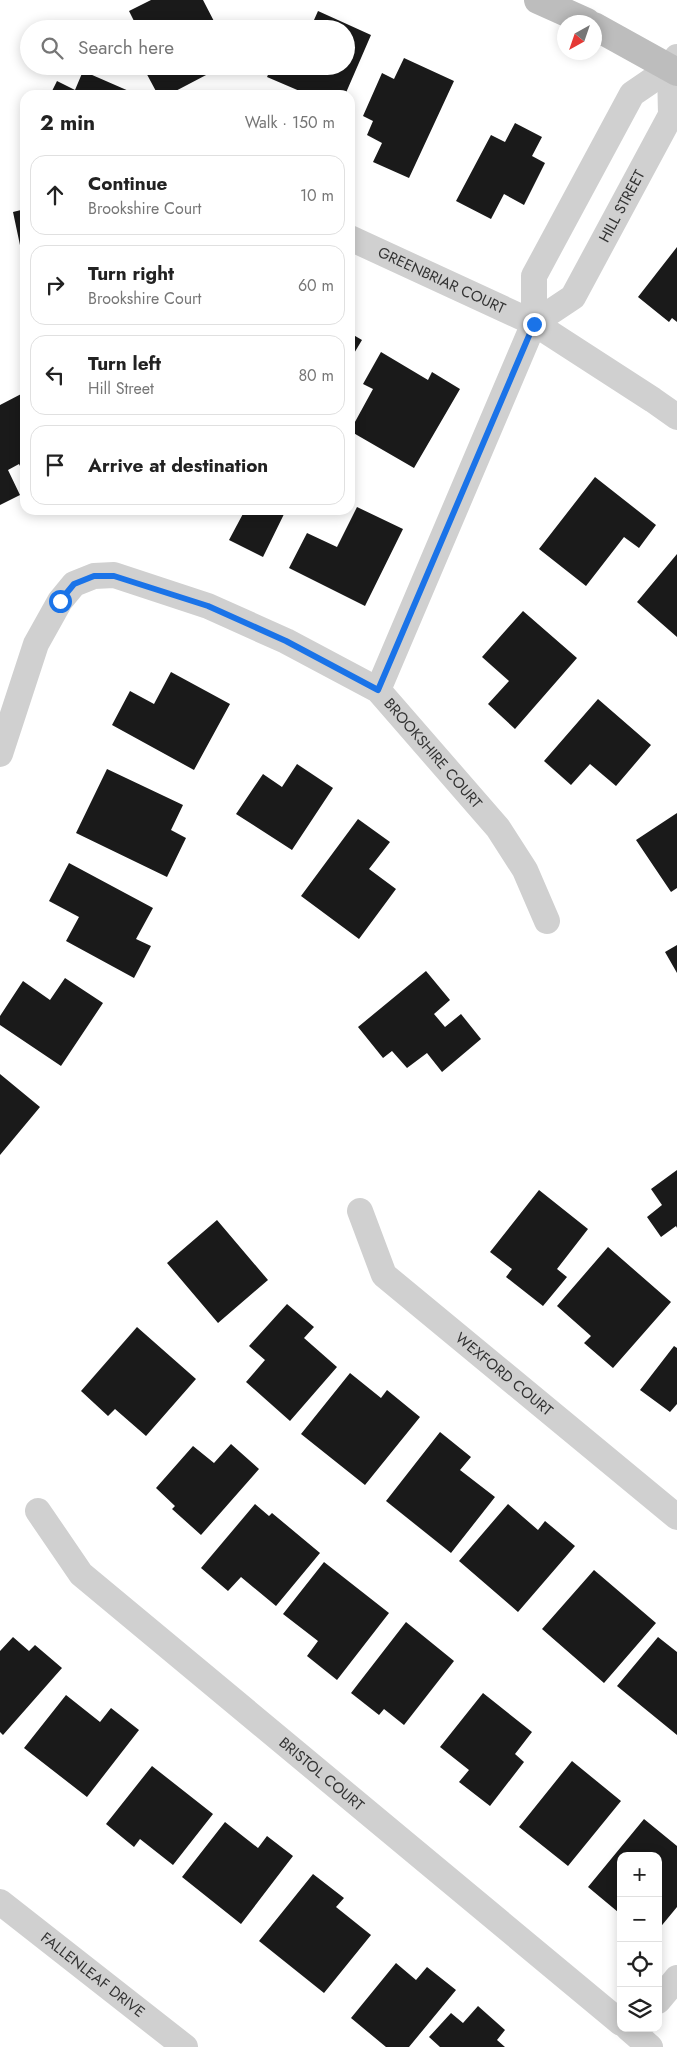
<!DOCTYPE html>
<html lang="en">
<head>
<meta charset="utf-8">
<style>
  :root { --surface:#fff; --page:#f6f6f6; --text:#222; --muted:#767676; --line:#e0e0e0 }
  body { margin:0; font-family:Jost,sans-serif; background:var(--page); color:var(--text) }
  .controls { position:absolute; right:15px; bottom:15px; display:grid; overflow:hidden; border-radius:10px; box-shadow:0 2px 12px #0003 }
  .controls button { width:45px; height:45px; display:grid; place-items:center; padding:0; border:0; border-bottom:1px solid var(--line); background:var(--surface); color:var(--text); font:25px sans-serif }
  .compass { position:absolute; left:557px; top:15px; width:45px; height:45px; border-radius:50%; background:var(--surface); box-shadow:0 2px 12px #0003; rotate:220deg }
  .stop { position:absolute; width:15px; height:15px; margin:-11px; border:4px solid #1a73e8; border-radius:50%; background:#fff }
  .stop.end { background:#1a73e8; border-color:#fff; box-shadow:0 1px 5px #0008 }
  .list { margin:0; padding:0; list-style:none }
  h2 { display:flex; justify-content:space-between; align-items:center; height:65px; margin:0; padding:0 20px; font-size:21px }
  h2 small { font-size:16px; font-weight:400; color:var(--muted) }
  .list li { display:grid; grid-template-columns:32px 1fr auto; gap:15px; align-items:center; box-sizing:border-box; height:80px; margin:0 10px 10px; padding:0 10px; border:1px solid var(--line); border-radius:15px }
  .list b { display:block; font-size:19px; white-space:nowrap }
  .list p { margin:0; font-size:16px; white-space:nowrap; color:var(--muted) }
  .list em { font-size:16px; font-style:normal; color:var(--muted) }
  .icon { flex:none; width:28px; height:28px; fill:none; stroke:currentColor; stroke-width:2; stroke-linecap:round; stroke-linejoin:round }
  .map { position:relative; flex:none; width:677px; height:2047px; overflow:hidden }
  .search { position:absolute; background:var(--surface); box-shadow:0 2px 12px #0003; left:20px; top:20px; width:335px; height:55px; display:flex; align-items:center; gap:12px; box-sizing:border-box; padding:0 18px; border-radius:28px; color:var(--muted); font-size:19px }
  .panel { position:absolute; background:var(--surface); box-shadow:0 2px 12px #0003; left:20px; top:90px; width:335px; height:425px; border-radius:15px }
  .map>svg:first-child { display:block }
  .building { fill:#1a1a1a }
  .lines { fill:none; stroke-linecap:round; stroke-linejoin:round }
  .street { stroke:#d0d0d0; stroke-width:26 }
  .secondary { stroke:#bdbdbd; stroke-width:28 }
  .route { stroke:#1a73e8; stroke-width:6 }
  .labels { text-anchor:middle; stroke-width:5; stroke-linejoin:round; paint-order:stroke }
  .street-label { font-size:15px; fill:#333; stroke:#fff }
</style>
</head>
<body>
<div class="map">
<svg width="677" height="2047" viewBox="0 0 677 2047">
  <rect width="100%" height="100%" fill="#fff"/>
  <path class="building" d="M 151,0 L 203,0 L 218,29 L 138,29 L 129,11 Z
    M 318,11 L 371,35 L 345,95 L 309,95 L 267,77 L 272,66 L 346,66 L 346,29 L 310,29 Z
    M 404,58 L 454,81 L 409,178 L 373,162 L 382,143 L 367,135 L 373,121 L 363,116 L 382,73 L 394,79 Z
    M 145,66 L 204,66 L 208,74 L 168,95 L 158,95 L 143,67 Z
    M 83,71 L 138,95 L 50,95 L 57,81 L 75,90 Z
    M 515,123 L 542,137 L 532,156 L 545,163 L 524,205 L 504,194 L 491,219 L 456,201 L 491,135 L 505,142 Z
    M 25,209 L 25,264 L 24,264 L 13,212 Z
    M 677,247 L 677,322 L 672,318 L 669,322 L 638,297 Z
    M 350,333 L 362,340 L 350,360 Z
    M 381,352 L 428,380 L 432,372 L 460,389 L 414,468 L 350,431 L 373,389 L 363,384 Z
    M 25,392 L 25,476 L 19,464 L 8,470 L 20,495 L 0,505 L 0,405 Z
    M 595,477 L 656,525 L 639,548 L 624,537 L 586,586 L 539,549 Z
    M 357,507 L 403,529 L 365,606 L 289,568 L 307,533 L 337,547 Z
    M 245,510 L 286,510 L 263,557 L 229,540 Z
    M 677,554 L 677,637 L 637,602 Z
    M 523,611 L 577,658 L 515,729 L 488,704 L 509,681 L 482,657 Z
    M 171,672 L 230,704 L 194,770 L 112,725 L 130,691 L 154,704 Z
    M 598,699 L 651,745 L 616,786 L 590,764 L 571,785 L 544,761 Z
    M 297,764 L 333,788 L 292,850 L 236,814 L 263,774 L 282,787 Z
    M 107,769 L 183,805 L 171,830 L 186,838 L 167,877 L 76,833 Z
    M 677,813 L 677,888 L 671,892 L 636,840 Z
    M 358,819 L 390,842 L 369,869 L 396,889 L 359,939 L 301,896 Z
    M 69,863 L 153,908 L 136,939 L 151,946 L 134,978 L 66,941 L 79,917 L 49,901 Z
    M 677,945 L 677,973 L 665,952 Z
    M 426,971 L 450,1000 L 434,1014 L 445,1027 L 461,1014 L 481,1039 L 442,1072 L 427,1053 L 407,1068 L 392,1051 L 383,1058 L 358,1027 Z
    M 65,978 L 103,1003 L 61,1066 L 0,1025 L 0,1016 L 23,981 L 50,1000 Z
    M 0,1074 L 40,1107 L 0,1155 Z
    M 677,1170 L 677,1228 L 676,1226 L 661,1237 L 647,1217 L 662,1205 L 651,1189 Z
    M 539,1190 L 588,1229 L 557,1269 L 567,1277 L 543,1306 L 506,1277 L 512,1269 L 490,1252 Z
    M 217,1220 L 268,1280 L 218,1323 L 167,1263 Z
    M 608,1247 L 671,1302 L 613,1368 L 584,1343 L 591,1336 L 557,1306 Z
    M 287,1304 L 314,1327 L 304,1338 L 337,1367 L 290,1421 L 246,1382 L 265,1360 L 249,1346 Z
    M 137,1327 L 196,1379 L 146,1436 L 115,1409 L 108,1416 L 81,1391 Z
    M 674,1346 L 677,1348 L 677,1404 L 670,1412 L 640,1390 Z
    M 350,1373 L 381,1398 L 387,1390 L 420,1417 L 365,1485 L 301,1434 Z
    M 440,1432 L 471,1457 L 460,1470 L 495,1497 L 451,1553 L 386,1501 Z
    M 231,1444 L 259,1469 L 201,1535 L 172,1509 L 175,1506 L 156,1488 L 193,1446 L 214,1463 Z
    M 255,1504 L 269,1516 L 272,1513 L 320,1553 L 276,1606 L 241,1577 L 228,1591 L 201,1568 Z
    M 508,1504 L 538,1530 L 545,1521 L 575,1546 L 518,1612 L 459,1561 Z
    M 324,1562 L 389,1613 L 337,1680 L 307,1656 L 318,1641 L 283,1614 Z
    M 594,1570 L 656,1623 L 604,1683 L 542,1629 Z
    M 406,1622 L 454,1661 L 404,1725 L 384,1709 L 379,1715 L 351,1693 Z
    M 13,1637 L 29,1651 L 35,1645 L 62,1668 L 3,1735 L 0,1732 L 0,1651 Z
    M 658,1637 L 677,1652 L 677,1735 L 617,1686 Z
    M 483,1693 L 532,1732 L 515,1754 L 524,1762 L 490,1806 L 459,1782 L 469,1770 L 440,1747 Z
    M 66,1695 L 100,1722 L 111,1708 L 139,1730 L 87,1797 L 24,1748 Z
    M 572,1761 L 621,1801 L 568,1866 L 519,1827 Z
    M 152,1766 L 213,1814 L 173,1865 L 140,1839 L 134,1847 L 106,1824 Z
    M 644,1819 L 677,1846 L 677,1907 L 658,1930 L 658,1856 L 621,1856 L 621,1908 L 618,1912 L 588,1887 Z
    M 225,1822 L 258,1848 L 267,1836 L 293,1856 L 241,1924 L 182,1877 Z
    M 313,1874 L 344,1898 L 336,1907 L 371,1935 L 324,1993 L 259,1941 Z
    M 396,1963 L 416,1980 L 427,1967 L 456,1990 L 409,2047 L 386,2047 L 351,2018 Z
    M 478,2006 L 505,2030 L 497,2040 L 505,2047 L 440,2047 L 429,2037 L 451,2013 L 463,2023 Z"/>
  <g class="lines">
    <g class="street">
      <path id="s1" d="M 350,238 L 534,323 L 653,400 L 677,417"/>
      <path id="s2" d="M 534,323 L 573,297 L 671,115 L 670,68"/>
      <path d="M 378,690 L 534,323 L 534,276 L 632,94 L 670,68 L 677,57"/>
      <path id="s3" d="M 0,754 L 36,644 L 60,601 L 74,584 L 94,576 L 114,575 L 208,606 L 286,641 L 378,690 L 498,828 L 525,870 L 547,921"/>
      <path id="s4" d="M 360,1211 L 384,1275 L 677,1517"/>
      <path id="s5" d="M 38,1511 L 81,1574 L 621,2023"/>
      <path id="s6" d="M 0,1902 L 185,2047"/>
      <path d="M 658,2001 L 677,1978"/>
      <path d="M 628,2028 L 650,2047"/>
    </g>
    <path class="secondary" d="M 538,0 L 587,22
      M 594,26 L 677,72"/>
  </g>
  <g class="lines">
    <path class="route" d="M 60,601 L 74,584 L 94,576 L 114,576 L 208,606 L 286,641 L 378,690 L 534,324"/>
  </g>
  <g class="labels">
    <g class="street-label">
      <text dy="5" stroke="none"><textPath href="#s2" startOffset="150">HILL STREET</textPath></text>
      <text dy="5" stroke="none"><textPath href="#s1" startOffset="101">GREENBRIAR COURT</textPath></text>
      <text dy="5" stroke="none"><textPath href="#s3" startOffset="601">BROOKSHIRE COURT</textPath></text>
      <text dy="5" stroke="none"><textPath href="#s4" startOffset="224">WEXFORD COURT</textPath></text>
      <text dy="5" stroke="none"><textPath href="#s5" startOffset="389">BRISTOL COURT</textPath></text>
      <text dy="5" stroke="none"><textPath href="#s6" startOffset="118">FALLENLEAF DRIVE</textPath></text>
    </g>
  </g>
</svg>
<div class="controls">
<button>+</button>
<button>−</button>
<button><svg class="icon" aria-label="locate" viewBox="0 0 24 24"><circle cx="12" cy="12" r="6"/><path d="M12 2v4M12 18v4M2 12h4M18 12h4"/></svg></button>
<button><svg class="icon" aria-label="layers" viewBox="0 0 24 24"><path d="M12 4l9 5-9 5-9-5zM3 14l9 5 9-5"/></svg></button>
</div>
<svg class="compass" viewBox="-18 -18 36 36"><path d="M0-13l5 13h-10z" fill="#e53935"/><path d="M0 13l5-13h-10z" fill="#767676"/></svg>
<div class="stop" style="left:60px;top:601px"></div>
<div class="stop end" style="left:534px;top:324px"></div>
<div class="search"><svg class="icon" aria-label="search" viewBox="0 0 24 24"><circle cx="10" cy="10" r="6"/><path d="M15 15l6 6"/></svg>Search here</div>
<section class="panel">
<h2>2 min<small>Walk · 150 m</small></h2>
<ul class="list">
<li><svg class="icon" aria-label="ahead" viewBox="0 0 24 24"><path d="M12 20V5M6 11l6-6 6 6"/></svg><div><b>Continue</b><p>Brookshire Court</p></div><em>10 m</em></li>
<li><svg class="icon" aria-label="right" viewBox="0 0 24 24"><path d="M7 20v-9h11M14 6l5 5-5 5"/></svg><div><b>Turn right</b><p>Brookshire Court</p></div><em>60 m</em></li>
<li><svg class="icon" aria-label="left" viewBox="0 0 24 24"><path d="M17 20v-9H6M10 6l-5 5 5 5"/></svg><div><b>Turn left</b><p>Hill Street</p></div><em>80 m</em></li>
<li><svg class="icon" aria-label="arrive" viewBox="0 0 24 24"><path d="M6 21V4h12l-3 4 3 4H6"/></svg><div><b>Arrive at destination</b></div></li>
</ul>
</section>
</div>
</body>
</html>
